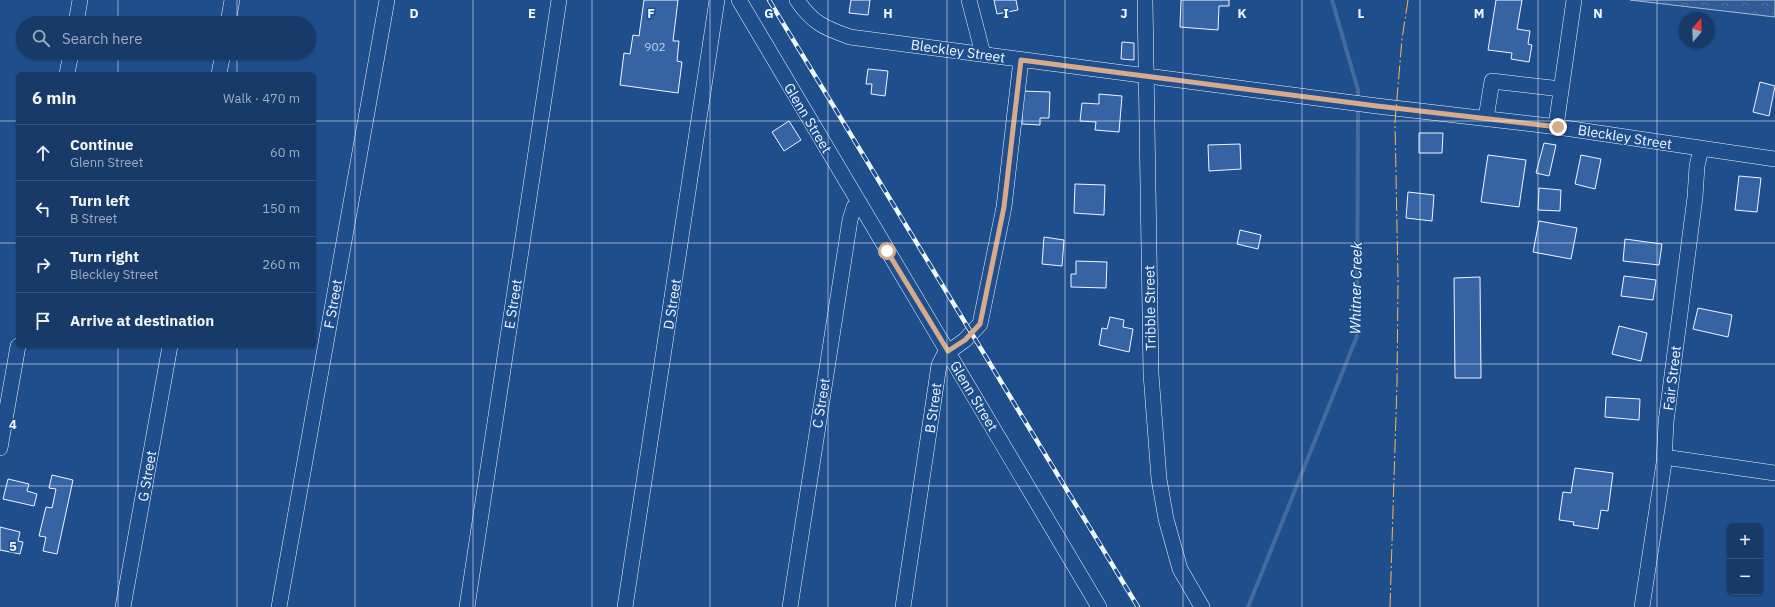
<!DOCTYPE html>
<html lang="en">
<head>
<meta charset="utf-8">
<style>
  :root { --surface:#173a69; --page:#244571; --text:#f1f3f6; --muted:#9eadc0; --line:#36547d }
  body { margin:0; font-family:"IBM Plex Sans",sans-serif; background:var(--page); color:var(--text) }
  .controls { position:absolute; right:12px; bottom:12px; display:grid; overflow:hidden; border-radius:6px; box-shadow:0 1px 3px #0004 }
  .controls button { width:36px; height:36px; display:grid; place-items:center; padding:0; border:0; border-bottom:1px solid var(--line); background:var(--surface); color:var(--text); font:20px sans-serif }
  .compass { position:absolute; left:1679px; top:12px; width:36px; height:36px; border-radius:50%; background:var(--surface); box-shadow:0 1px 3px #0004; rotate:19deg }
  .stop { position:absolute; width:12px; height:12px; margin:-9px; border:3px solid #d6ab8b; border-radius:50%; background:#fff }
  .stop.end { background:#d6ab8b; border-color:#fff; box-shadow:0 1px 4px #0008 }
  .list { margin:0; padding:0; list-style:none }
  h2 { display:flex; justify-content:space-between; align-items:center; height:52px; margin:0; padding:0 16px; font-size:17px }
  h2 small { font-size:13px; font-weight:400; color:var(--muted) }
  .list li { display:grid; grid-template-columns:26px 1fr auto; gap:12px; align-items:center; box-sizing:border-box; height:56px; padding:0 16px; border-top:1px solid var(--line) }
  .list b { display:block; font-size:15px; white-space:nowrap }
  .list p { margin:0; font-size:13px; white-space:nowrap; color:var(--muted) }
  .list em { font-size:13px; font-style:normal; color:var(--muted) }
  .icon { flex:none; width:22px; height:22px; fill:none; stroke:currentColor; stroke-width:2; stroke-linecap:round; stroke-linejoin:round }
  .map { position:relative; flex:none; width:1775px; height:607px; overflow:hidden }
  .search { position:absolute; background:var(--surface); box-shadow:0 1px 3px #0004; left:16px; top:16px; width:300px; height:44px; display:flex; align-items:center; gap:10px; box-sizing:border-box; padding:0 14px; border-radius:22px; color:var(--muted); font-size:15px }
  .panel { position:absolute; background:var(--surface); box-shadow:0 1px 3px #0004; left:16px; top:72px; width:300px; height:276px; border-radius:6px }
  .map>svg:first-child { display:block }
  .park { fill:url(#park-crowns); stroke:#a8bbd7 }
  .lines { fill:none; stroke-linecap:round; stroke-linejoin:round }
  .stream { stroke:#446ba0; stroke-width:4 }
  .building { fill:#3563a3; stroke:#f2f6ff }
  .minor-casing { stroke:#f2f6ff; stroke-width:16 }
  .minor { stroke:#1f4e8c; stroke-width:15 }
  .rail-casing { stroke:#f2f6ff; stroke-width:4.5 }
  .rail { stroke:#1f4e8c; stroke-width:3; stroke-dasharray:9; stroke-linecap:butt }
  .power { stroke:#ffb74d; stroke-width:1; stroke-dasharray:14 3 2 3; stroke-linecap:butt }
  .route { stroke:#d6ab8b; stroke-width:5 }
  .grid { fill:none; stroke:#f2f6ff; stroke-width:1; stroke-opacity:0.55 }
  .labels { text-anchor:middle; stroke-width:3; stroke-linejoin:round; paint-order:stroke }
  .number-label { font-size:12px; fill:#c3d1e8 }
  .street-label { font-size:14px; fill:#f2f6ff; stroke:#1f4e8c }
  .water-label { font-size:15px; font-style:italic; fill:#f2f6ff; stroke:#1f4e8c }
  .grid-label { font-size:13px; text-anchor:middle; font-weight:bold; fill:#f2f6ff; stroke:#1f4e8c; stroke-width:3; stroke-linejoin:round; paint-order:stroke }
</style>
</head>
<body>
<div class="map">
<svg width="1775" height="607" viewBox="0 0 1775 607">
  <defs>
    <pattern id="park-crowns" width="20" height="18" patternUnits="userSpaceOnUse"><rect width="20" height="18" fill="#305b95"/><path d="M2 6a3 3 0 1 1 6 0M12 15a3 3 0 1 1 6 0" fill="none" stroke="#4e73a5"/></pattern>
  </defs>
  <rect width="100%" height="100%" fill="#1f4e8c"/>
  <path class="park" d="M 1630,0 L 1775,0 L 1775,17 Z"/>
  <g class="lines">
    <path class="stream" d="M 1332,0 L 1358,90 L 1358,100
      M 1248,607 L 1357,336 L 1358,107"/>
  </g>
  <path class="building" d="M 644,0 L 678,0 L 673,41 L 679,41 L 677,61 L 682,62 L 678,93 L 620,85 L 624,53 L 630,54 L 633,35 L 639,36 Z
    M 851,0 L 870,0 L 868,15 L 849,13 Z
    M 994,0 L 1016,0 L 1018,10 L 997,14 Z
    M 1181,0 L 1229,0 L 1229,6 L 1219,6 L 1218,30 L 1180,27 Z
    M 1496,0 L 1522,0 L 1517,29 L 1530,31 L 1528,44 L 1532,45 L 1529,62 L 1511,59 L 1512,53 L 1488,50 Z
    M 1122,42 L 1134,43 L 1134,60 L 1121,59 Z
    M 868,69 L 888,71 L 885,96 L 871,94 L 872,84 L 866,84 Z
    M 1760,82 L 1775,86 L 1769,116 L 1753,112 Z
    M 1022,91 L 1050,92 L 1049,118 L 1040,118 L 1040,125 L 1022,124 Z
    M 1099,94 L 1122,96 L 1119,132 L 1095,130 L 1096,122 L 1080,121 L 1082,103 L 1099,104 Z
    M 789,121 L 801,140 L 784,151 L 772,132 Z
    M 1419,133 L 1443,133 L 1442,153 L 1419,153 Z
    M 1544,143 L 1556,145 L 1549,176 L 1536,173 Z
    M 1240,144 L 1241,169 L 1209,171 L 1208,145 Z
    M 1488,155 L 1526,160 L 1519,207 L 1481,202 Z
    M 1581,155 L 1601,159 L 1595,189 L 1575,184 Z
    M 1739,176 L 1761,178 L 1757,212 L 1735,210 Z
    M 1075,184 L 1105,185 L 1104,215 L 1074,213 Z
    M 1539,188 L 1561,190 L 1560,211 L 1538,210 Z
    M 1408,192 L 1434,195 L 1432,221 L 1406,218 Z
    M 1539,221 L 1577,228 L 1571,259 L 1533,252 Z
    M 1240,230 L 1261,235 L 1258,249 L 1237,244 Z
    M 1044,237 L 1064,240 L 1062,266 L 1042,264 Z
    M 1625,239 L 1662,244 L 1659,265 L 1623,261 Z
    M 1076,261 L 1107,262 L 1106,288 L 1071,287 L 1071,274 L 1076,274 Z
    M 1624,276 L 1656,280 L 1653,300 L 1621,296 Z
    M 1480,277 L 1481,378 L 1455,378 L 1454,278 Z
    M 1698,308 L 1732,315 L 1728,337 L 1693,329 Z
    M 1110,317 L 1124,320 L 1123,327 L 1133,329 L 1129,352 L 1099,345 L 1102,328 L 1107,329 Z
    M 1619,326 L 1647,333 L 1641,361 L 1612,354 Z
    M 1606,397 L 1640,399 L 1639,420 L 1605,417 Z
    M 1575,468 L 1613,473 L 1608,511 L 1601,510 L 1598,529 L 1573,525 L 1574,522 L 1559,520 L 1563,492 L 1571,493 Z
    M 52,475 L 73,480 L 57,554 L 43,551 L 46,537 L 39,536 L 46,507 L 52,508 L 56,489 L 49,488 Z
    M 8,479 L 29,484 L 27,491 L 37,494 L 34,506 L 3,499 Z
    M 0,527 L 20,532 L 18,541 L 23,542 L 20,554 L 0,550 Z"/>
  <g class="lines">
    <defs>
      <path id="minor" d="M 739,0 L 1099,607
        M 797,0 C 812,23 825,28 850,37 L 1377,106 L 1558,127 L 1775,159
        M 969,0 L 983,54
        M 1145,0 L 1151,374 L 1159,479 L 1166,519 L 1180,569 L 1202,607
        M 76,23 L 80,0
        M 228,23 L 232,0
        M 67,74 L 71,53
        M 219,74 L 223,53
        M 1486,118 L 1492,81 L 1561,89
        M 1556,126 L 1574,0
        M 0,448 L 18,346
        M 1664,457 L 1775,473
        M 123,607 L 170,346
        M 279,607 L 387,0
        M 467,607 L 559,0
        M 625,607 L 717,0
        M 790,607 L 850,220 L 854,207 L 859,202
        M 903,607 L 939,365 L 944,355 L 965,340 L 980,324 L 1004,207 L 1021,60
        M 1642,607 L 1664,463 L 1666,422 L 1695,197 L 1697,166 L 1701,149"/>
    </defs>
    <use href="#minor" class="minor-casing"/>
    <use href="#minor" class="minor"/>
    <defs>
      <path id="rail" d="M 769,0 L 1138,607"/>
    </defs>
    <use href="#rail" class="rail-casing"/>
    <use href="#rail" class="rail"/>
    <path class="power" d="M 1390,607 L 1397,383 L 1398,280 L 1395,122 L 1402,39 L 1408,0"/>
  </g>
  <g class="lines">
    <path class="route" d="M 887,251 L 948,351 L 965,340 L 980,324 L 1004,207 L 1021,60 L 1377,106 L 1558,127"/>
  </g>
  <path class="grid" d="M 118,0 L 118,23M 237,0 L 237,23M 355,0 L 355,607M 473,0 L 473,607M 592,0 L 592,607M 710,0 L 710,607M 828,0 L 828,607M 947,0 L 947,607M 1065,0 L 1065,607M 1183,0 L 1183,607M 1302,0 L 1302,607M 1420,0 L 1420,607M 1538,0 L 1538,607M 1657,0 L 1657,607M 118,53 L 118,74M 237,53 L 237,74M 0,121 L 18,121M 314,121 L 1775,121M 0,243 L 18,243M 314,243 L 1775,243M 118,346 L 118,607M 237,346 L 237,607M 0,364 L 1775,364M 0,486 L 1775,486"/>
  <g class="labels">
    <g class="number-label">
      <text x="655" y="51">902</text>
    </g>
    <g class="street-label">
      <text transform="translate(958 51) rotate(8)" y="5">Bleckley Street</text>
      <text transform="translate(808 118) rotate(59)" y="5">Glenn Street</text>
      <text transform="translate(1625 137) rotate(9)" y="5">Bleckley Street</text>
      <text transform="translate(333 304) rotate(-80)" y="5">F Street</text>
      <text transform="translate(513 304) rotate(-81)" y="5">E Street</text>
      <text transform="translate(672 304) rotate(-81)" y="5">D Street</text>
      <text transform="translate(1150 308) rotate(-91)" y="5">Tribble Street</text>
      <text transform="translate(1672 378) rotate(-83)" y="5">Fair Street</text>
      <text transform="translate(974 396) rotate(59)" y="5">Glenn Street</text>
      <text transform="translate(821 403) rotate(-81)" y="5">C Street</text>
      <text transform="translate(933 408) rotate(-82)" y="5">B Street</text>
      <text transform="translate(147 476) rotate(-80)" y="5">G Street</text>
    </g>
    <g class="water-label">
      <text transform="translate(1356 288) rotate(-89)" y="5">Whitner Creek</text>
    </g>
  </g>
  <g class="grid-label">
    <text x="414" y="18">D</text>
    <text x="532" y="18">E</text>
    <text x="651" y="18">F</text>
    <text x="769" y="18">G</text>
    <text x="888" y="18">H</text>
    <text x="1006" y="18">I</text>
    <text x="1124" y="18">J</text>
    <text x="1242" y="18">K</text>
    <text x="1361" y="18">L</text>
    <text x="1479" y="18">M</text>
    <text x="1598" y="18">N</text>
    <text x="13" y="429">4</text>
    <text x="13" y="551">5</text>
  </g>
</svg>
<div class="controls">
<button>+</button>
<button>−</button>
</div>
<svg class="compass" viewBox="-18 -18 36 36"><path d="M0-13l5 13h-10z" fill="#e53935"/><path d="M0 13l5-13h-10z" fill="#9eadc0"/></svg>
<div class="stop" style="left:887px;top:251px"></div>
<div class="stop end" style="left:1558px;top:127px"></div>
<div class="search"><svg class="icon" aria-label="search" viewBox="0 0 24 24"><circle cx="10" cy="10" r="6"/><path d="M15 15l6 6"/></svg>Search here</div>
<section class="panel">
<h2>6 min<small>Walk · 470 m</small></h2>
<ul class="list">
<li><svg class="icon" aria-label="ahead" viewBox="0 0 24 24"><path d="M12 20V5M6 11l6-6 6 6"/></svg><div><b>Continue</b><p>Glenn Street</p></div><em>60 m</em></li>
<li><svg class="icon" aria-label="left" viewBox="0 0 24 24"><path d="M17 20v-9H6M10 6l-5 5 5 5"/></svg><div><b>Turn left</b><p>B Street</p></div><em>150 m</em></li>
<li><svg class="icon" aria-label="right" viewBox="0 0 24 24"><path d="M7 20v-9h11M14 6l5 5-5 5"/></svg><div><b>Turn right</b><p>Bleckley Street</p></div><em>260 m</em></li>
<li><svg class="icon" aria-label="arrive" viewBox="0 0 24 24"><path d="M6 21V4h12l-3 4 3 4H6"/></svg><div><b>Arrive at destination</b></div></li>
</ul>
</section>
</div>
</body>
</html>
